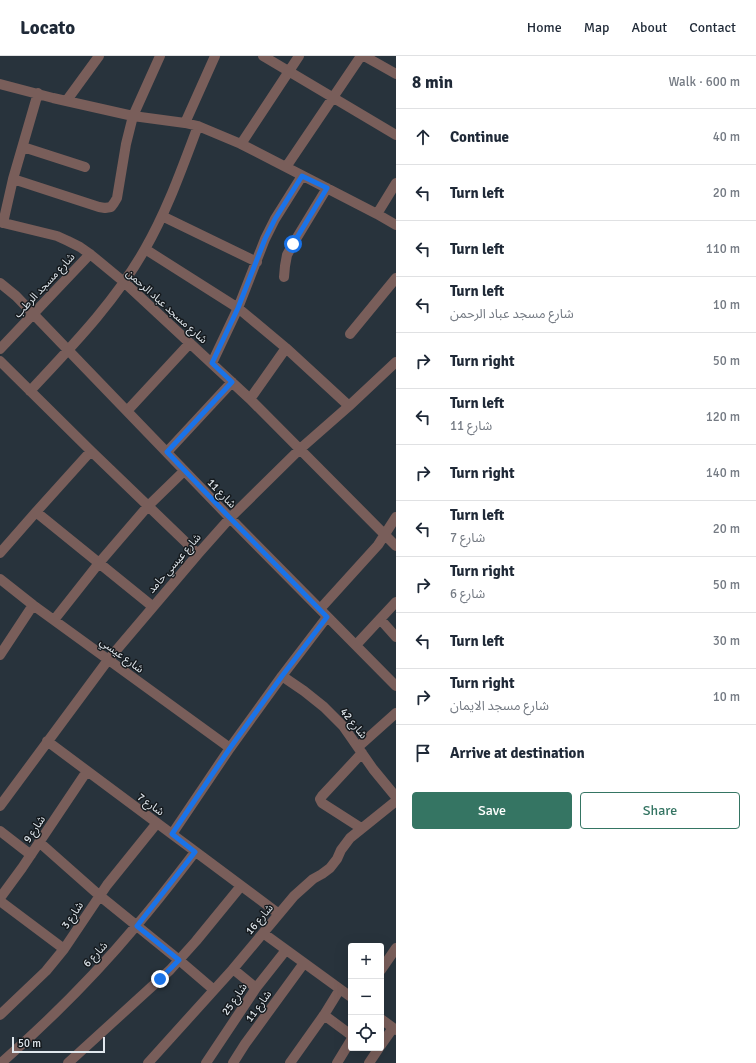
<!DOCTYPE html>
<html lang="en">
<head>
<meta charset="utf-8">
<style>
  :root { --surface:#fff; --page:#f6f6f7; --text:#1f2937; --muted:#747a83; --line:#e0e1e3; --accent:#357563 }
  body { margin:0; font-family:Signika,"Noto Sans Arabic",sans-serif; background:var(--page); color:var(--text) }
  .controls { position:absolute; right:12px; bottom:12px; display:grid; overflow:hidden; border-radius:4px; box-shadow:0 4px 16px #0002 }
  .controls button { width:36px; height:36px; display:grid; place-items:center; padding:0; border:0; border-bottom:1px solid var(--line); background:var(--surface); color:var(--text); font:20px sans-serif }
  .scale { position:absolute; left:12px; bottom:10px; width:93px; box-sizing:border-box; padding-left:4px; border:2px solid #e0e7ed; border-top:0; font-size:11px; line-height:14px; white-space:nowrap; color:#e0e7ed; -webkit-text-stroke:3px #151a1e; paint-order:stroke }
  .stop { position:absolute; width:12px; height:12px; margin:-9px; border:3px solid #1a73e8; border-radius:50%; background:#fff }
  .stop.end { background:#1a73e8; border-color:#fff; box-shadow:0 1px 4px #0008 }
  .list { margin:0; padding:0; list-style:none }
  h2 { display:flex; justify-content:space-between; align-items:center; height:52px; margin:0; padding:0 16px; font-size:17px }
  h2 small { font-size:13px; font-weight:400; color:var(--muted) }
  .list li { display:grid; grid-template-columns:26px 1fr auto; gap:12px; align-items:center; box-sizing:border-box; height:56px; padding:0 16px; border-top:1px solid var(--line) }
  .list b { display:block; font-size:15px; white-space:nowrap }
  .list p { margin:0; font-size:13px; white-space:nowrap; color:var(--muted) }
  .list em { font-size:13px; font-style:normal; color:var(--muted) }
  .actions { display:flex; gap:8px; padding:12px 16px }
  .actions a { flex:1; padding:9px 0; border:1px solid var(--accent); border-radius:4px; text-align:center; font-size:14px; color:var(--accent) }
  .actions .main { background:var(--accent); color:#fff }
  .icon { flex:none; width:22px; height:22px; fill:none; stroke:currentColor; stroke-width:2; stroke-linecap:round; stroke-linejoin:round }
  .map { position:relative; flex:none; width:396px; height:1007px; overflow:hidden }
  header { display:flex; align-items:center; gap:24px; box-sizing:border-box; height:56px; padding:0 20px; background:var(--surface); border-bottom:1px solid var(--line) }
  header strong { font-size:19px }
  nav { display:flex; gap:22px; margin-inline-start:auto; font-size:14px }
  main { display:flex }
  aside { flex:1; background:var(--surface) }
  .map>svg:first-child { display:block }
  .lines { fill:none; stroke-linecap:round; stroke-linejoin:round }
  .street { stroke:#795e5a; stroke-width:10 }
  .route { stroke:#1a73e8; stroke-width:5 }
  .labels { text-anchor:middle; stroke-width:3; stroke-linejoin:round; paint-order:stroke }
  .street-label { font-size:11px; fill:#e0e7ed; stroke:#151a1e }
</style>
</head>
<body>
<header>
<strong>Locato</strong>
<nav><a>Home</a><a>Map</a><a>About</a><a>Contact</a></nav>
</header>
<main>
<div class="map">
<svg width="396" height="1007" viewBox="0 0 396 1007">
  <rect width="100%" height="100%" fill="#28333c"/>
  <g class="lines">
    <path class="street" d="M 263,0 L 396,79
      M 364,0 L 396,18
      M 0,28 L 53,42 L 133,60 L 185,67 L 198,70 L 241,88 L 377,158 L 396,169
      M 67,44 L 99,0
      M 185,67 L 215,0
      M 241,88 L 299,0
      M 23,91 L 85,111
      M 286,111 L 361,0
      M 13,123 L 99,151 L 105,152 L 111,151 L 114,147 L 117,142 L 126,88 L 133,60 L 160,0
      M 377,158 L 396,127
      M 162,160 L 257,206
      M 0,166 L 57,180 L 68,185 L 80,191 L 90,198 L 124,226 L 250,343 L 396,490
      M 3,167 L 13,123 L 38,37
      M 145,193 L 238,252 L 286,292 L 349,350
      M 284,221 L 285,210 L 287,199 L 293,188 L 327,132
      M 0,227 L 16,240 L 68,294 L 230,462 L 396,630
      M 350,278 L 396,222
      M 0,293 L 90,198
      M 0,305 L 91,395 L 198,498
      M 212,307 L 238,252 L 265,183 L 275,163 L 302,120
      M 30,335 C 72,290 115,246 145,193 C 167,155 182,112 198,70
      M 250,343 L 286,292
      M 127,355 L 190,287
      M 167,396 L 232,326
      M 36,456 L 152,550
      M 0,497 L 36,456 L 91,395
      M 0,523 L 33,549 L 230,692
      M 320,553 L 378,489 L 396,461
      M 380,563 L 396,581
      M 54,564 L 99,507 L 148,450 L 184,415
      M 356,589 L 396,546
      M 0,599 L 33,549
      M 282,620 L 304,635 L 324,651 L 343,670 L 373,713 L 396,741
      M 47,685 L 279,858
      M 358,691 L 396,657
      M 0,750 L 108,604 L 198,498 L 230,462 L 300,393 L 349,350 L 396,306
      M 361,772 L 322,747 L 320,743 L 322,740 L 362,697
      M 0,775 L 31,799
      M 172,778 L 230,692 L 282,620 L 327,561
      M 39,786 L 100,840 L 179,904 L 214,934
      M 0,842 L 22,812 L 87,715
      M 0,845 L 64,893
      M 263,877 L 351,941
      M 233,913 L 256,932
      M 381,914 L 396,892
      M 0,959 L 46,915 L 64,893 L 107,829 L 157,767
      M 324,959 L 351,979
      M 381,963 L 396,974
      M 381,989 L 393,972
      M 1,1007 C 49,965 95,919 136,870 C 157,846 176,821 195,796
      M 68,1007 L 170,914 L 196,885 L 241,830
      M 148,1007 L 233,913 L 294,840 L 313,823 L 322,818 L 330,812 L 337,803 L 341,794 L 350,782 L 396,745
      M 206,1007 L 256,932 L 286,894
      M 233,1007 L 245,988 L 304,907
      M 290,1007 L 324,959 L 340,933
      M 337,1007 L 351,984
      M 369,1007 L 379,992"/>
  </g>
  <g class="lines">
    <path class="route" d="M 160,923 L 179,904 L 137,870 L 195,796 L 172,778 L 230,692 L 282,620 L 327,561 L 230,462 L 167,396 L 232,326 L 212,307 L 238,252 L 265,183 L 275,163 L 302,120 L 327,132 L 293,188"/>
  </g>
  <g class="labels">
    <g class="street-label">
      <text transform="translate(44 229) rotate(-47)" y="4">شارع مسجد الرطب</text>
      <text transform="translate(167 250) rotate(42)" y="4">شارع مسجد عباد الرحمن</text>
      <text transform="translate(222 437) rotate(46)" y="4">شارع 11</text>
      <text transform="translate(174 507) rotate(-49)" y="4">شارع عيسي حامد</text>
      <text transform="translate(122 599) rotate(36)" y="4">شارع عيسي</text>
      <text transform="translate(354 667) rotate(51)" y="4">شارع 42</text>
      <text transform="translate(151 748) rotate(36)" y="4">شارع 7</text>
      <text transform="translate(34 773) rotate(-56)" y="4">شارع 9</text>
      <text transform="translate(72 859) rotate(-56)" y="4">شارع 3</text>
      <text transform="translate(259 863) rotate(-50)" y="4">شارع 16</text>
      <text transform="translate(95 898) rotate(-47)" y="4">شارع 6</text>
      <text transform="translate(234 943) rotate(-56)" y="4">شارع 25</text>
      <text transform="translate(258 950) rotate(-54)" y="4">شارع 11</text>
    </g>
  </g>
</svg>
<div class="controls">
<button>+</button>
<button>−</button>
<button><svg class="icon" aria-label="locate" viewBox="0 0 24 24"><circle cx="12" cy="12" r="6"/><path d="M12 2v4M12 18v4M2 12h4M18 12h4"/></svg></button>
</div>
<div class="scale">50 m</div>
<div class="stop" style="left:293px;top:188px"></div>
<div class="stop end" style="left:160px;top:923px"></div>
</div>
<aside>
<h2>8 min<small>Walk · 600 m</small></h2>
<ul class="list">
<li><svg class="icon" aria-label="ahead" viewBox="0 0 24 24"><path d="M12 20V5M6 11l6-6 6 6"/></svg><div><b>Continue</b></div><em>40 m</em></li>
<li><svg class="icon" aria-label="left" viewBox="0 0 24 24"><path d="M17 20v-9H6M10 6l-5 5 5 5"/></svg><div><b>Turn left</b></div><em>20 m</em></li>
<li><svg class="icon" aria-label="left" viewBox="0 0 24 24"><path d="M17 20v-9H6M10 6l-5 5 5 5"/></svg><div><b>Turn left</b></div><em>110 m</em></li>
<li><svg class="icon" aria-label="left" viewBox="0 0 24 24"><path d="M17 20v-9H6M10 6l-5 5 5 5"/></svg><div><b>Turn left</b><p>شارع مسجد عباد الرحمن</p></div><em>10 m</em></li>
<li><svg class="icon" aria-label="right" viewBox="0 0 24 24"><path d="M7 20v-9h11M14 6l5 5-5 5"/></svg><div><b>Turn right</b></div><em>50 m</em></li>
<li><svg class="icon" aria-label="left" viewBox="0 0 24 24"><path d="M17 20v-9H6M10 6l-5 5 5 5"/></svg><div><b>Turn left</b><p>شارع 11</p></div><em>120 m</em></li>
<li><svg class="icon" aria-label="right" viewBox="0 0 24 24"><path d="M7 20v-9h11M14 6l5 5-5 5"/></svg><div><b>Turn right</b></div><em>140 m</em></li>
<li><svg class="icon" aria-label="left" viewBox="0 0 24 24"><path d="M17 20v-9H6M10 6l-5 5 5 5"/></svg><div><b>Turn left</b><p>شارع 7</p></div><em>20 m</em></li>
<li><svg class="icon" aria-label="right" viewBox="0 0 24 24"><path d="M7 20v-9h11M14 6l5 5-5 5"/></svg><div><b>Turn right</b><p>شارع 6</p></div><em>50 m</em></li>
<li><svg class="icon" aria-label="left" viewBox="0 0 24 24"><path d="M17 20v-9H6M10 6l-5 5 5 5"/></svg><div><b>Turn left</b></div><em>30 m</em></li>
<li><svg class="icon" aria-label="right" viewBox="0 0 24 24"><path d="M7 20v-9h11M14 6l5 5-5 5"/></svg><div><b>Turn right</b><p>شارع مسجد الايمان</p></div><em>10 m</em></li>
<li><svg class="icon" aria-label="arrive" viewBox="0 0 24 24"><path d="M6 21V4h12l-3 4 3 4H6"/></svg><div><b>Arrive at destination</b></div></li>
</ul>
<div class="actions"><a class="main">Save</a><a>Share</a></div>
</aside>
</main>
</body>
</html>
